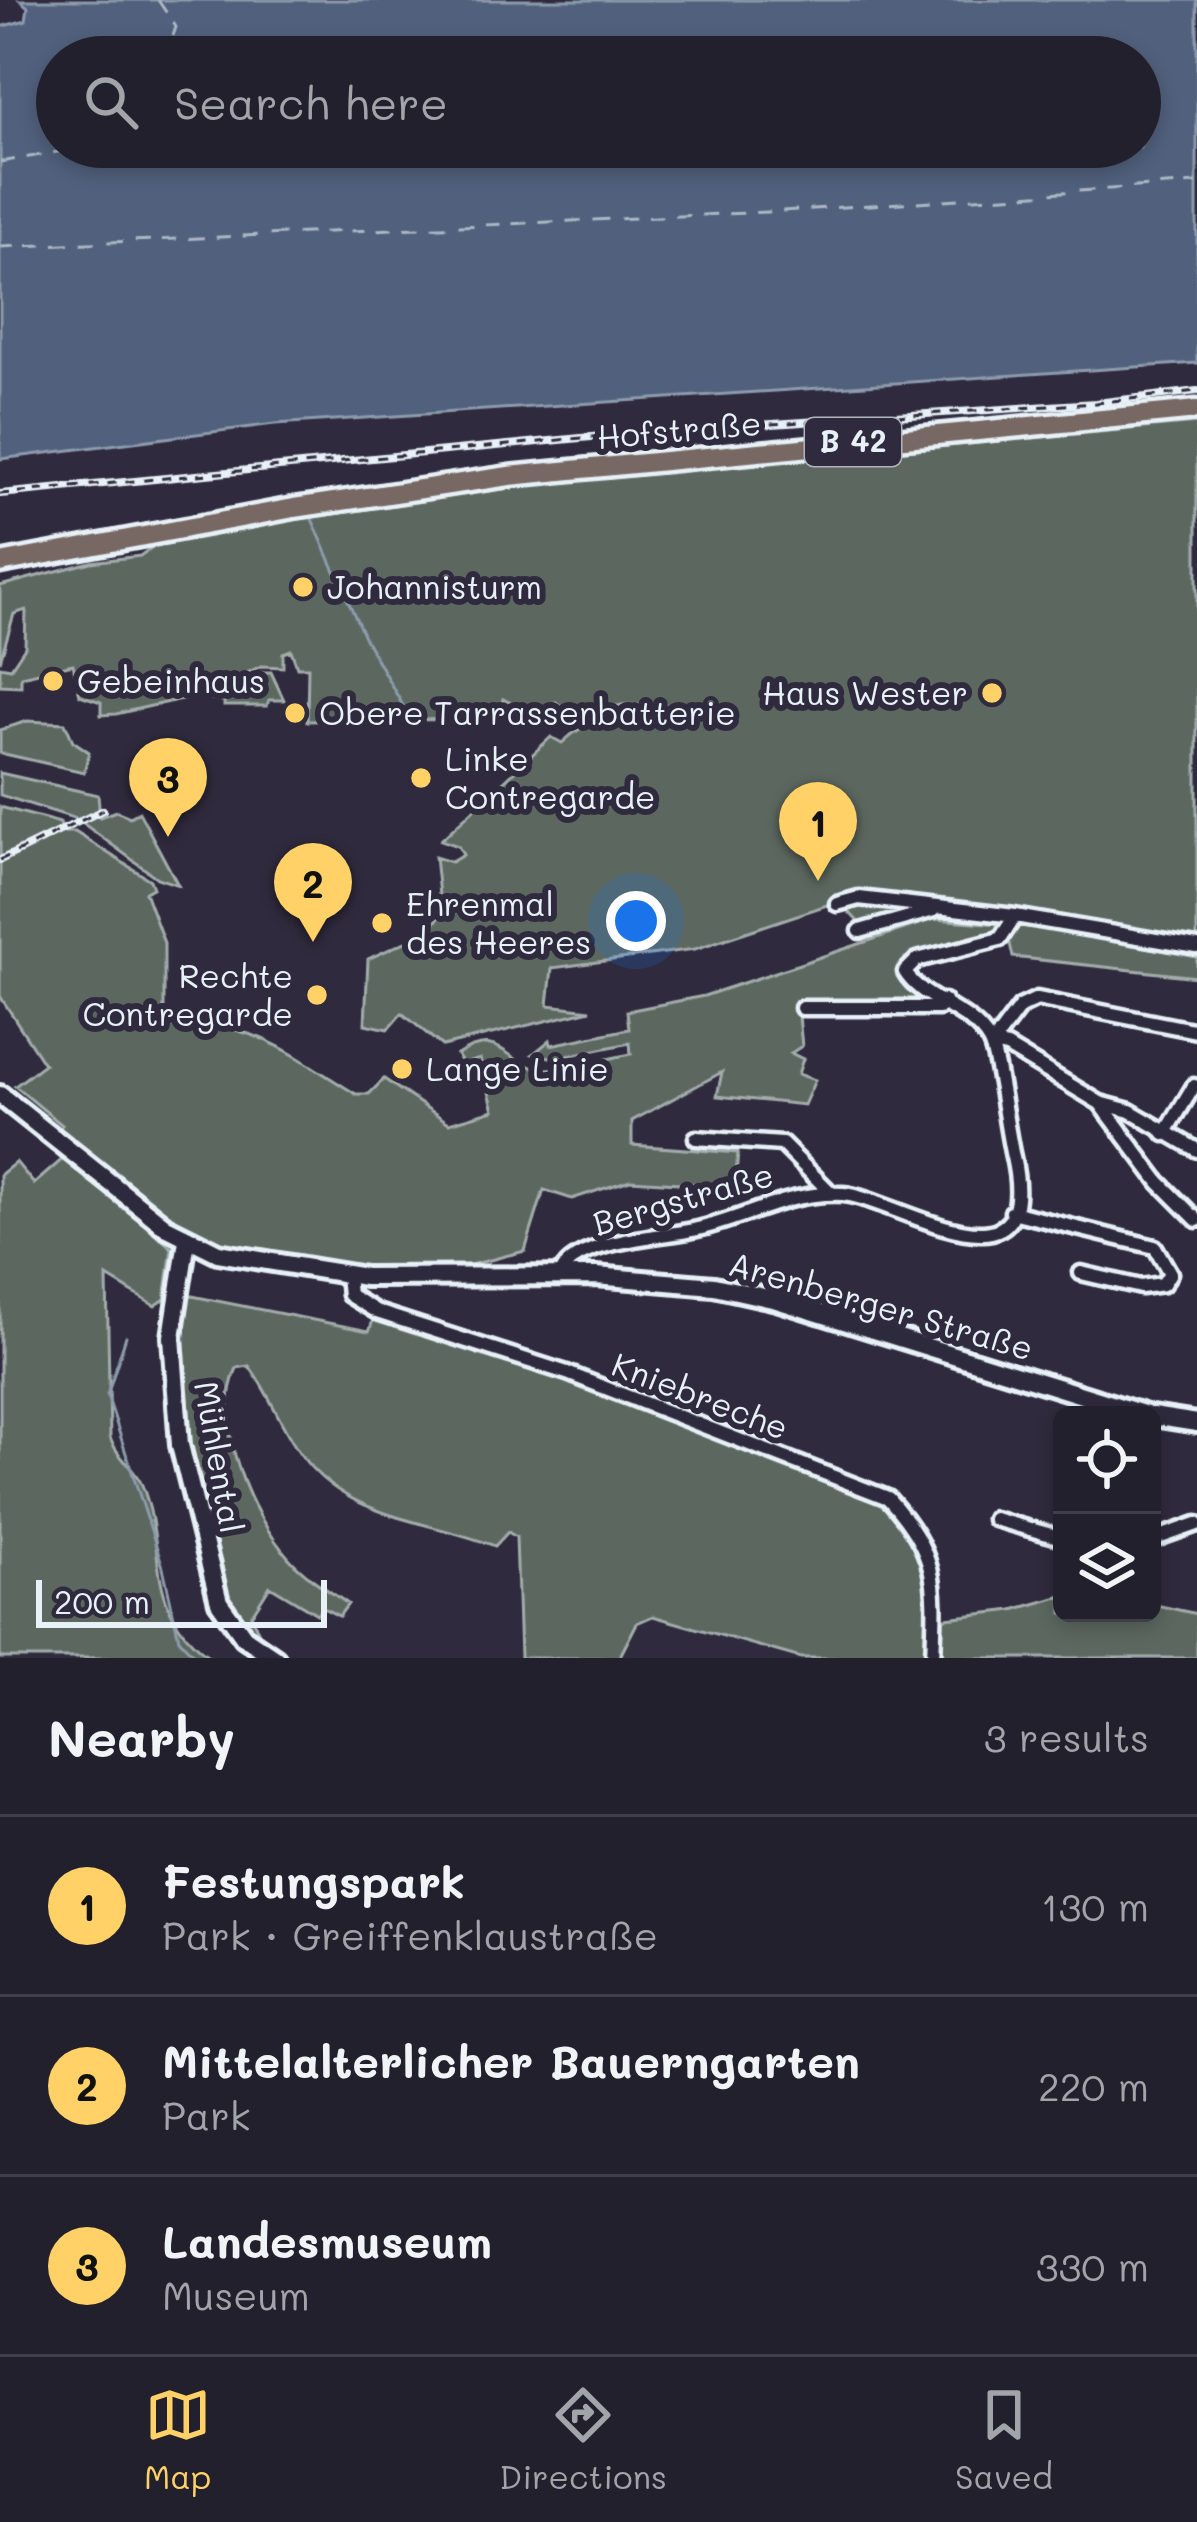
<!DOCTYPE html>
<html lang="en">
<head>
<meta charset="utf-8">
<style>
  :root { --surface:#23202e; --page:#2f2d3a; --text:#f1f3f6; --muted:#a3a3aa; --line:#403e4a; --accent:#ffd166 }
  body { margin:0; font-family:Mali,sans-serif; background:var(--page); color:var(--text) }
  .controls { position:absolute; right:36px; bottom:36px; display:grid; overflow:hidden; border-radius:18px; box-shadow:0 6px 18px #0003 }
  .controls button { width:108px; height:108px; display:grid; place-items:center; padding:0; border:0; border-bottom:3px solid var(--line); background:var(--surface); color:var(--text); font:60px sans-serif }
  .scale { position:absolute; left:36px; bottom:30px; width:291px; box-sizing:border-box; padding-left:12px; border:6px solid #e8f1f8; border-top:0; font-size:33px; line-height:42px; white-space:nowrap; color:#e8f1f8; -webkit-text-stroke:9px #2f2a3d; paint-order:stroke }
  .you { position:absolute; left:636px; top:921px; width:42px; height:42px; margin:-30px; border:9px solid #fff; border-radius:50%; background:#1a73e8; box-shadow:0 0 0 18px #1a73e833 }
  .badge { display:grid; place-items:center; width:78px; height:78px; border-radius:50%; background:var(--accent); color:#111; font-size:39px; font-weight:700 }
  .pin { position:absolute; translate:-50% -99px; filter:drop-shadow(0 3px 6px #0008) }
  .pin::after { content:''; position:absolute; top:63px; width:42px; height:36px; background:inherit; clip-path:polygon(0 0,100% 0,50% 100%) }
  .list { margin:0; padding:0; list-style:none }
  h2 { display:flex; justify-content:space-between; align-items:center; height:156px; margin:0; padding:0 48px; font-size:51px }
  h2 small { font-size:39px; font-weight:400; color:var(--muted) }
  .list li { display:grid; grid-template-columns:78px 1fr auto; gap:36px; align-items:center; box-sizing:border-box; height:180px; padding:0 48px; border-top:3px solid var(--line) }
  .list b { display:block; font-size:45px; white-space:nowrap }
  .list p { margin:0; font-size:39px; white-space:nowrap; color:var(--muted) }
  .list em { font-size:39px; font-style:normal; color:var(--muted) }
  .icon { flex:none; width:66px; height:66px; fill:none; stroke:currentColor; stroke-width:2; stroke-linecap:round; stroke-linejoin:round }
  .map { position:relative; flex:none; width:1197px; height:1658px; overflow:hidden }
  .search { position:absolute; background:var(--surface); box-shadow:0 6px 18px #0003; left:36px; right:36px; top:36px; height:132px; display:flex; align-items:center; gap:30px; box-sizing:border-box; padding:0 42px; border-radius:66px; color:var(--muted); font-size:45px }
  .sheet { height:696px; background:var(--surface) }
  nav { display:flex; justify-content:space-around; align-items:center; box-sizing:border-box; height:168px; border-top:3px solid var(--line); background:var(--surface); font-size:33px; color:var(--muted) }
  nav a { display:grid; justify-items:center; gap:6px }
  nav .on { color:var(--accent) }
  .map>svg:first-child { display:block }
  .green { fill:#5b685e; stroke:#a2acab; stroke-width:3 }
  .water { fill:#51617b; stroke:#8d9bad; stroke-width:3; fill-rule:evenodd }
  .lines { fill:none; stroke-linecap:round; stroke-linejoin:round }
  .stream { stroke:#8d9bad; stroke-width:3 }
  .ferry { stroke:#acb7c6; stroke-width:3; stroke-dasharray:15 12; stroke-linecap:butt }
  .street-casing { stroke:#e8f1f8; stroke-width:21 }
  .secondary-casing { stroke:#e8f1f8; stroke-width:26 }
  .primary-casing { stroke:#e8f1f8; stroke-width:27 }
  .street { stroke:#2f2a3d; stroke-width:12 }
  .secondary { stroke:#2f2a3d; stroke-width:16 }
  .primary { stroke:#776864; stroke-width:18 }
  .rail-casing { stroke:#e8f1f8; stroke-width:8 }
  .rail { stroke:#2f2a3d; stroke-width:3; stroke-dasharray:9; stroke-linecap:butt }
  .poi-dot { fill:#ffd166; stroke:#2f2a3d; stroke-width:4.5 }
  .labels { text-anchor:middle; stroke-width:12; stroke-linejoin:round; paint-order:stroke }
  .shield { fill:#2f2a3d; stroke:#b0b5c0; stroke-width:3 }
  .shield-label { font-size:30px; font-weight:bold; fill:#e8f1f8 }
  .street-label { font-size:33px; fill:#e8f1f8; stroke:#2f2a3d }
  .poi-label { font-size:33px; fill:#e8f1f8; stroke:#2f2a3d; text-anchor:start }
</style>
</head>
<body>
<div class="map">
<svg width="1197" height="1658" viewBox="0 0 1197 1658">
  <rect width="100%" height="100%" fill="#2f2a3d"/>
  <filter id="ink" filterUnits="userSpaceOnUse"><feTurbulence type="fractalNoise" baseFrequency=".00833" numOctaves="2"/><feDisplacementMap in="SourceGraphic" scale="24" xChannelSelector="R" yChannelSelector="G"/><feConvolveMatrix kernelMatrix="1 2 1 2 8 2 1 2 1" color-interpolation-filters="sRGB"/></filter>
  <g filter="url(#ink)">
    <path class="green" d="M 1197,423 L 1197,945 L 940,903 L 862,926 L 839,901 L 695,949 L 552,968 L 548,1005 L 591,1010 L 442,1046 L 402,1013 L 388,1029 L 365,1024 L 368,959 L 429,931 L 441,914 L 435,857 L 451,862 L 463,855 L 458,846 L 441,840 L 551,737 L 562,743 C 599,707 635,715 679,705 L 622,705 L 573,716 L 556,702 L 530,713 L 503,699 L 498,719 L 307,721 L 308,667 L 297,667 L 291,650 L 283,653 L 283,667 L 261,666 L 204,694 L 116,714 L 101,715 L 101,702 L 80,695 L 73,664 L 21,676 L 21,686 L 0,685 L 0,666 L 11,668 L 25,647 L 26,610 L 14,614 L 0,661 L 0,586 L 91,562 L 140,556 L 163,539 L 545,483 Z
      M 263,672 L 271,672 L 284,700 L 269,700 L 267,706 L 224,706 L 224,701 L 207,698 L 222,689 L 227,694 L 230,685 Z
      M 27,721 L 65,723 L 73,741 L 89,752 L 84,772 L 0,753 L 0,730 Z
      M 0,773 L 98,795 L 100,817 L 116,811 L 130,817 L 139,812 L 178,885 L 157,878 L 77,819 L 0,795 Z
      M 0,807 L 60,823 L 61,828 L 0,857 Z
      M 63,832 L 75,832 L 150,880 L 153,888 L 145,892 L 164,943 L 164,1027 C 254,1018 283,1050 356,1094 L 369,1094 L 384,1079 L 449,1123 L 494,1110 L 480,1059 L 463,1064 L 457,1055 C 503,1025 507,1069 545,1069 C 573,1068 604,1059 631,1054 L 630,1043 L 556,1058 L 533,1054 L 550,1040 L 551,1045 L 629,1029 L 627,1011 L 704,996 L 934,919 L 1001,924 L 1001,932 L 905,958 L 901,980 L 937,1003 L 798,1006 L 802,1046 L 791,1053 L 803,1059 L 798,1074 L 815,1080 L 804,1105 L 717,1096 L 722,1072 L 632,1121 L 632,1145 L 738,1153 L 735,1185 L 694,1189 L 695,1184 L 630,1180 L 572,1199 L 544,1190 L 525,1251 C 502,1256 477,1265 453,1268 C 402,1276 252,1261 207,1240 C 151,1215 104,1170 56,1132 L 62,1125 L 15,1086 L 44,1064 L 0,996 L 0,863 Z
      M 1021,923 L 1197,957 L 1197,977 L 1013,957 L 1009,939 Z
      M 65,1157 L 172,1248 L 165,1299 L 155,1306 L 107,1277 L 110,1438 C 117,1458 135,1468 142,1485 C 168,1550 142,1609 211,1658 L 0,1658 L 0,1175 L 16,1162 L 34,1184 Z
      M 182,1294 L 369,1331 L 376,1313 L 567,1378 L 885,1503 L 918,1541 L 937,1619 L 1013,1610 L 1062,1596 L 1062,1613 L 1152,1613 L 1152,1604 L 1197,1614 L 1197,1658 L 801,1658 L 653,1616 L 637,1623 L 619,1658 L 520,1658 L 516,1537 L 508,1532 L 495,1546 C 423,1518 340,1519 295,1446 C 277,1418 270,1394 249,1366 L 237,1368 C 211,1424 250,1514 289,1558 C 305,1576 328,1590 348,1604 L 339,1616 L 323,1608 L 317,1614 L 270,1586 L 251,1616 L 265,1646 C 190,1594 175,1380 182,1294 Z"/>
    <path class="water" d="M 20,0 L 1197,0 L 1197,363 L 275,424 L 0,459 L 0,27 L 26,20 L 28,7 ZM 57,57 L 1140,57 L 1140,147 L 57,147 Z"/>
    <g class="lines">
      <path class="stream" d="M 312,519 L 365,639 L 410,718
        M 126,1336 L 107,1395 L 163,1567 L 179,1639 L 197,1658"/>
      <path class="ferry" d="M 158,0 L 176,27 L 166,57
        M 0,162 L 87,147
        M 0,247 L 768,212 L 1197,183"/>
      <defs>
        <path id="street" d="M 837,904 L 859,898 L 1015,916 L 1197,947
          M 860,931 L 934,910
          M 802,1008 L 939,1008 L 944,1001
          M 1197,1031 L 1037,999 L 1020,1007 L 992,1044 L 1007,1047 L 1100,1103 L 1130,1111 L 1197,1150
          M 1100,1103 L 1159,1182 L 1197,1220
          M 1165,1134 L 1194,1086
          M 696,1138 L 782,1144 L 832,1194
          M 1012,1212 L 1155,1247 L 1170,1273 L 1163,1284 L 1141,1287 L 1081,1273
          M 347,1275 L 349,1295 L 377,1312 L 567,1373 L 888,1498 C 939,1556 936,1583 933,1658
          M 560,1277 C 569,1240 662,1237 693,1230 C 746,1219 786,1191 843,1194 C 892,1197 1045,1301 1013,1157 C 1007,1133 998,1055 989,1041 C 970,1008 923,1002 905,972 L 917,960 L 1000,939 L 1015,916
          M 994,1519 L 1062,1538
          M 1152,1540 L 1197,1524"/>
        <path id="secondary" d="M 0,1095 L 166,1227 L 218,1253 L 365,1277 L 596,1276 L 714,1286 L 777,1300 L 1146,1415
          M 187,1240 L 172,1337 L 180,1445 L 219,1602 L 244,1637 L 275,1658
          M 1152,1416 L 1197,1423"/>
        <path id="primary" d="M 0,563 L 294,508 L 509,476 L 1197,410"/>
      </defs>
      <use href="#street" class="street-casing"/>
      <use href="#secondary" class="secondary-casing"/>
      <use href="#primary" class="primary-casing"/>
      <use href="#street" class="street"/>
      <use href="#secondary" class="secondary"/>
      <use href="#primary" class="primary"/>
      <defs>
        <path id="rail" d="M 0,494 L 633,433 L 1096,403 L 1197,391
          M 0,860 L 103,810"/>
      </defs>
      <use href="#rail" class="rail-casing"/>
      <use href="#rail" class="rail"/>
    </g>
  </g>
  <g class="poi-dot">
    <circle cx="303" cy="587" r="12"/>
    <circle cx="53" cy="681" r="12"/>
    <circle cx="992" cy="693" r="12"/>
    <circle cx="295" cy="713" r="12"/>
    <circle cx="421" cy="778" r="12"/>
    <circle cx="382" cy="923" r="12"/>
    <circle cx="317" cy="995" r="12"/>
    <circle cx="402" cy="1069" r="12"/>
  </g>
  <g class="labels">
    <rect class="shield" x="805" y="418" width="96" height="48" rx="9"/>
    <g class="shield-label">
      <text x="853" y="452">B 42</text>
    </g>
    <g class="street-label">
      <text transform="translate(679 430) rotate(-5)" y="12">Hofstraße</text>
      <text transform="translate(683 1199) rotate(-16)" y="12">Bergstraße</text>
      <text transform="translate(881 1306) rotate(16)" y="12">Arenberger Straße</text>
      <text transform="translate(700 1396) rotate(21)" y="12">Kniebreche</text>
      <text transform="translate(219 1457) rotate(80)" y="12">Mühlental</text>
    </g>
    <g class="poi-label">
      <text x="327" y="599">Johannisturm</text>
      <text x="77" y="693">Gebeinhaus</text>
      <text x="968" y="705" text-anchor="end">Haus Wester</text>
      <text x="319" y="725">Obere Tarrassenbatterie</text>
      <text x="445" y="771">Linke<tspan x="445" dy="38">Contregarde</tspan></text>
      <text x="406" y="916">Ehrenmal<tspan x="406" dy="38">des Heeres</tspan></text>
      <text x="293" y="988" text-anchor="end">Rechte<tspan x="293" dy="38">Contregarde</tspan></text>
      <text x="426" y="1081">Lange Linie</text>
    </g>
  </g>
</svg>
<div class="controls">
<button><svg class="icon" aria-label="locate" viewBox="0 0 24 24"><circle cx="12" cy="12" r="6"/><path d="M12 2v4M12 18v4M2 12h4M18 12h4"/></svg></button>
<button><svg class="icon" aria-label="layers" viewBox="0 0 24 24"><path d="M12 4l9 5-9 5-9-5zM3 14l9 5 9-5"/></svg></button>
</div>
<div class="scale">200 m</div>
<div class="you"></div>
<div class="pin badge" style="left:818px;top:881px">1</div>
<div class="pin badge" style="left:313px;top:942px">2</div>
<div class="pin badge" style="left:168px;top:837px">3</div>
<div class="search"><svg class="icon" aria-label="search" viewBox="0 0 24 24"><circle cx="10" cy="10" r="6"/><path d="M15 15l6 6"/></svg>Search here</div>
</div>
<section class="sheet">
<h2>Nearby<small>3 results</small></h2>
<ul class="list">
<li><span class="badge">1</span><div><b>Festungspark</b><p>Park · Greiffenklaustraße</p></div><em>130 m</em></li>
<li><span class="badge">2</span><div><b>Mittelalterlicher Bauerngarten</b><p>Park</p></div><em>220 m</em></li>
<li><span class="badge">3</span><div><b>Landesmuseum</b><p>Museum</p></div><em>330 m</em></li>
</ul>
</section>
<nav>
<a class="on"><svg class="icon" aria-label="map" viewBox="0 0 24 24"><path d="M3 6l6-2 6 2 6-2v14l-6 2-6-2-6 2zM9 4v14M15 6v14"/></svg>Map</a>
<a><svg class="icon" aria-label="directions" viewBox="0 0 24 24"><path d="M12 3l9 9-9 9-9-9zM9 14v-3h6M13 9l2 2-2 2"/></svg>Directions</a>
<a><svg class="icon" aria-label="saved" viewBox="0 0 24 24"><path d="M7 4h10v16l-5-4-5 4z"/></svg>Saved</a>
</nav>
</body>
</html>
